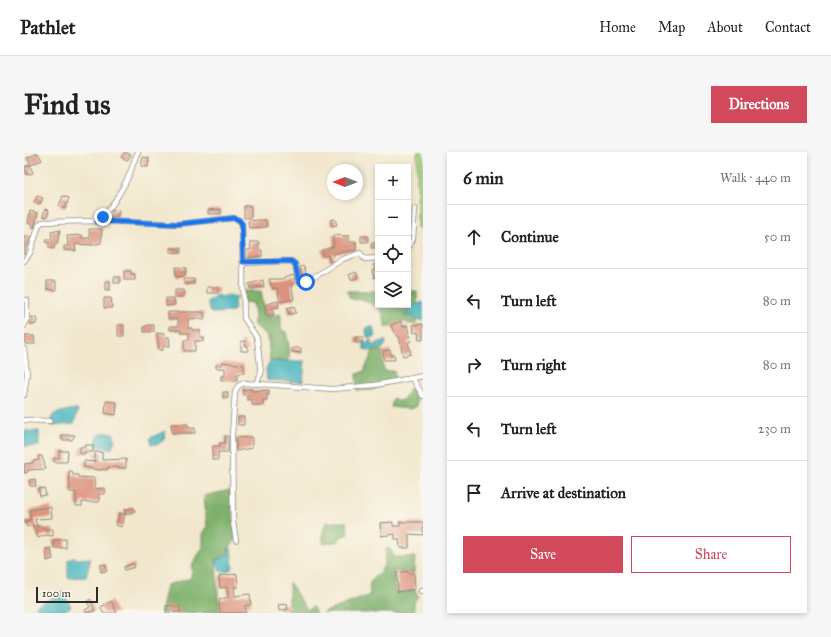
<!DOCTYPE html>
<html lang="en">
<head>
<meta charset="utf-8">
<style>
  :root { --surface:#fff; --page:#f6f6f6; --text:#202124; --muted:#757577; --line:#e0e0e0; --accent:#d1495b }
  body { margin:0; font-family:"IM FELL Great Primer",serif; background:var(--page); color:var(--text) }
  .controls { position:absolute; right:12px; top:12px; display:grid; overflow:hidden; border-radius:0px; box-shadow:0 2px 6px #0003 }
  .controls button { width:36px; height:36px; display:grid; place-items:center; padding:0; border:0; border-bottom:1px solid var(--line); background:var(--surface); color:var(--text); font:20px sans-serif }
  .compass { position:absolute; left:303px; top:12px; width:36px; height:36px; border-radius:50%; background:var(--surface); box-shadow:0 2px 6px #0003; rotate:270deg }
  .scale { position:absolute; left:12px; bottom:10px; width:62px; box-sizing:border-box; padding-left:4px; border:2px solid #2b2b2b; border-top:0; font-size:11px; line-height:14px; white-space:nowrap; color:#2b2b2b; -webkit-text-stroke:3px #fbf7ec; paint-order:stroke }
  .stop { position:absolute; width:12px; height:12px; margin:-9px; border:3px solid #1a73e8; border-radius:50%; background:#fff }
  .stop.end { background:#1a73e8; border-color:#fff; box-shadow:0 1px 4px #0008 }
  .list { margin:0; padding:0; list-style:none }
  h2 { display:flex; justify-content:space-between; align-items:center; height:52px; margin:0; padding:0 16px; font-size:17px }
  h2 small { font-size:13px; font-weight:400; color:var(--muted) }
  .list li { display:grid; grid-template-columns:26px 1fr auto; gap:12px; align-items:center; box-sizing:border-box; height:64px; padding:0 16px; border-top:1px solid var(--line) }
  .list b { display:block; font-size:15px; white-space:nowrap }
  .list em { font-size:13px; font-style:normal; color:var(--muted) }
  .actions { display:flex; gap:8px; padding:12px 16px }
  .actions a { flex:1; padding:9px 0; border:1px solid var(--accent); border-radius:0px; text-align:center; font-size:14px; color:var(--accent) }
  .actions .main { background:var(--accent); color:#fff }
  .icon { flex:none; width:22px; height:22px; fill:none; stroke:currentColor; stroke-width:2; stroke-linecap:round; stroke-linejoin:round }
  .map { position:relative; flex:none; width:399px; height:461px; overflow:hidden; border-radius:0px }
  header { display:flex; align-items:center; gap:24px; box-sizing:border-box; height:56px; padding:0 20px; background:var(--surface); border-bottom:1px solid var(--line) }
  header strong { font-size:19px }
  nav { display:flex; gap:22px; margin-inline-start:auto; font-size:14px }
  .intro { display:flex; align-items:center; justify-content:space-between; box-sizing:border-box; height:96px; padding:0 24px }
  h1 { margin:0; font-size:28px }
  .button { padding:10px 18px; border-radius:0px; background:var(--accent); color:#fff; font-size:14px; font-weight:700 }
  main { display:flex; gap:24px; padding:0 24px }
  aside { flex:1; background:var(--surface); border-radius:0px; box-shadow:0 2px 6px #0003 }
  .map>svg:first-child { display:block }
  .green { fill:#9ccc7a; stroke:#647c52 }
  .forest { fill:#7db06a; stroke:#546e4a }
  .water { fill:#46b5bd; stroke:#387074 }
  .building { fill:#dc927c }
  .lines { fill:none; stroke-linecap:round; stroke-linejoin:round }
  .minor-casing { stroke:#8e897c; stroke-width:6 }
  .minor { stroke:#fff; stroke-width:4.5 }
  .route { stroke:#1a73e8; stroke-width:5 }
</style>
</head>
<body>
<header>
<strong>Pathlet</strong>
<nav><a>Home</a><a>Map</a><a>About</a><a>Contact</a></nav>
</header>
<div class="intro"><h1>Find us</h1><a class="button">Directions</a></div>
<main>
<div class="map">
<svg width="399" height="461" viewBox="0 0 399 461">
  <rect width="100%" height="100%" fill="#fbf7ec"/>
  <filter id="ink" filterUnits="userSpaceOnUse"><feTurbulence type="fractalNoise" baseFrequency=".025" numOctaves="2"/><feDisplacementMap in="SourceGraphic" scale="8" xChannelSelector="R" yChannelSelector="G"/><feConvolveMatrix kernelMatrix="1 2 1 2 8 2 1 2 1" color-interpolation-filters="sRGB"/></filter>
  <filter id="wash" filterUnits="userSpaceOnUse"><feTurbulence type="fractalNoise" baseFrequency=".012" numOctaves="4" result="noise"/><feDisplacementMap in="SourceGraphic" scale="16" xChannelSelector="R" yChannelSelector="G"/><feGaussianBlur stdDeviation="0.9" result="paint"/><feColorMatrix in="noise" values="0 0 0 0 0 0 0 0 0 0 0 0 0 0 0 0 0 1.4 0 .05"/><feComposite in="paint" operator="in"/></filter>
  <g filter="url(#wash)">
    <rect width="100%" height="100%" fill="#f2e7cd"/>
    <path class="green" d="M 393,0 L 399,0 L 399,80 L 393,76 Z"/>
    <path class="forest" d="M 219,139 L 237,139 L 242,165 L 257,162 L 257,177 L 262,180 L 266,199 L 264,209 L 246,209 L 244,184 L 229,172 L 231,164 L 229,151 L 219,150 Z
      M 323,139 L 354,139 L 354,153 L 384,153 L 384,139 L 393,139 L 393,153 L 382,163 L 389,163 L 393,167 L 392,172 L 385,172 L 380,169 L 362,176 L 358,158 L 336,146 L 331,148 L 326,146 Z
      M 349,199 L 358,199 L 360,219 L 370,219 L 372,228 L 348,238 L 333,239 L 332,223 L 340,219 Z
      M 386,236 L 393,239 L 392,255 L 385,257 L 367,255 L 369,246 L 375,249 L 380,247 Z
      M 206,338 L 212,388 L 205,396 L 204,403 L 200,403 L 192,408 L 195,461 L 137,461 L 143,433 L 167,426 L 168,413 L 179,395 L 179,382 L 183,375 L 180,344 Z
      M 302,370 L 323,370 L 324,382 L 316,385 L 315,389 L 300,392 L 298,384 Z
      M 362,396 L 367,398 L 370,405 L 391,405 L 390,421 L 370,419 L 370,430 L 372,441 L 391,438 L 394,444 L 390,450 L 390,461 L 299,461 L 346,443 C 344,422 350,430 358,417 C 362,411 361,403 362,396 Z
      M 265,430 L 283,458 L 289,455 L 292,461 L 265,461 Z"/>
    <path class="water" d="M 192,143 L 198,145 L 204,143 L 214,145 L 210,149 L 211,157 L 208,160 L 187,161 L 183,150 Z
      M 399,150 L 399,169 L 392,168 L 388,163 L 381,164 C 383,155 391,153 399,150 Z
      M 344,175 L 349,175 L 351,185 L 343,185 L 342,177 Z
      M 347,187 L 347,194 L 361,188 L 362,192 L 358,197 L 345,199 L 340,197 L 339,190 L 340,188 L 342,192 Z
      M 246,209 L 281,209 L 279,230 L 243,228 L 242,217 Z
      M 45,258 L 54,258 L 50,272 L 28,274 L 27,267 L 30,262 Z
      M 0,279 L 15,279 L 15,294 L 0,294 Z
      M 141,279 L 140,288 L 134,292 L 127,292 L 126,286 Z
      M 80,281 L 89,281 L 91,287 L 88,297 L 73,294 L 73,284 Z
      M 205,396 L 207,396 L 209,414 L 208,417 L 202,420 L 196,418 L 192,408 L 204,403 Z
      M 51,405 L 53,407 L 67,406 L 62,425 L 44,426 L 44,408 Z
      M 40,440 L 47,455 L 36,461 L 15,461 L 12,454 Z"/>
    <g id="blocks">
      <path class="building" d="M 101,0 L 107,3 L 103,9 L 97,5 Z
        M 14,1 L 18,8 L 7,13 L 3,6 Z
        M 119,5 L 125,6 L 124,15 L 117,14 Z
        M 6,13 L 9,21 L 3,23 L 0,15 Z
        M 13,44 L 19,46 L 16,52 L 10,50 Z
        M 39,44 L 45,46 L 41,57 L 35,54 Z
        M 220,54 L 227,54 L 227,66 L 220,66 Z
        M 21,57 L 25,58 L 23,65 L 19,64 Z
        M 197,57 L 197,62 L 184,62 L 184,58 Z
        M 95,58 L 93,66 L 87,66 L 88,59 Z
        M 6,59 L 14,61 L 10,76 L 8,75 L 9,73 L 4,71 Z
        M 311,67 L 313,73 L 308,74 L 306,68 Z
        M 233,68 L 242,68 L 243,75 L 225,76 L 224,69 Z
        M 65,77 L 78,77 L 77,91 L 68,93 L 51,92 L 52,99 L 40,98 L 40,94 L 44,94 L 43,84 L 58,83 L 58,86 L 66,86 Z
        M 36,78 L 33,92 L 31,92 L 30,97 L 25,96 L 25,91 L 22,91 L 22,87 L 28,87 L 27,80 Z
        M 0,83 L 7,85 L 0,103 Z
        M 309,83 L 325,84 L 325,90 L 332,90 L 332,98 L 308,102 L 310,108 L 306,110 L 304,103 L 300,105 L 298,98 L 309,95 Z
        M 337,84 L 344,84 L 344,90 L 337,90 Z
        M 226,90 L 235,90 L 235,98 L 238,98 L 238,104 L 222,106 L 222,98 L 227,98 Z
        M 347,91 L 354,91 L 354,96 L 347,96 Z
        M 146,96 L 157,96 L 157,101 L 146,100 Z
        M 354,111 L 354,124 L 350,126 L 348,118 L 351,117 L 349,113 Z
        M 280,114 L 283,125 L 278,126 L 276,115 Z
        M 151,115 L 162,116 L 161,124 L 152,125 Z
        M 100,119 L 107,119 L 107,122 L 111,122 L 111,128 L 100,128 Z
        M 332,120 L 334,126 L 327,128 L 325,123 Z
        M 270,123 L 271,131 L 267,132 L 270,147 L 256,150 L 253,136 L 249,137 L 245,127 L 257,127 Z
        M 90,125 L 96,125 L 96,131 L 90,131 Z
        M 160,127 L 170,127 L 170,132 L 160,132 Z
        M 239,128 L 240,135 L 226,137 L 225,132 Z
        M 23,129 L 32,129 L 32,138 L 23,137 Z
        M 81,129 L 86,129 L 86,138 L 81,138 Z
        M 183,135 L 194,135 L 194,141 L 183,141 Z
        M 151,138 L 160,138 L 160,145 L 151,145 Z
        M 80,146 L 87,146 L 88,156 L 80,156 Z
        M 142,146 L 150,146 L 151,153 L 142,154 Z
        M 254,149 L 255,155 L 248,156 L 250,163 L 242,164 L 240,153 Z
        M 270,154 L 272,161 L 265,162 L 263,156 Z
        M 144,160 L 180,160 L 180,168 L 177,168 L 177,166 L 164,167 L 164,176 L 168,176 L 168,178 L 176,178 L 176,185 L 180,185 L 180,189 L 171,189 L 171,199 L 160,199 L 160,188 L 165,188 L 165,181 L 157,181 L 157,178 L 146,178 L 146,174 L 154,174 L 154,167 L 144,167 Z
        M5 169a4 4 0 1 1 8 0a4 4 0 1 1-8 0Z
        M 377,169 L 379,175 L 383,173 L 387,189 L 384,190 L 387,202 L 379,204 L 375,184 L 373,185 L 367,173 Z
        M 399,172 L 399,188 L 395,188 L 394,180 L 390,181 L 389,173 Z
        M 94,173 L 100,173 L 100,184 L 94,184 Z
        M 124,173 L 130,173 L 130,180 L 120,180 L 120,175 Z
        M 133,181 L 141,182 L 141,185 L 145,185 L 146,194 L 139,194 L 139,198 L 135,198 Z
        M 1,184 L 10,184 L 11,192 L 1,192 Z
        M 331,185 L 338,185 L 338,191 L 331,191 Z
        M 217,189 L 221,189 L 221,194 L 224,194 L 224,199 L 217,199 Z
        M 268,196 L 277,196 L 277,201 L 268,200 Z
        M 366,198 L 367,204 L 370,203 L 371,208 L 360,208 L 359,199 Z
        M 198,210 L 220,213 L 220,221 L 213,222 L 213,229 L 197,228 L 197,224 L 201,224 L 201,216 L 192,216 L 192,213 L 198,213 Z
        M 219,237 L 228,237 L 228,239 L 245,238 L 245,243 L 243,243 L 243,248 L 239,248 L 239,253 L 228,253 L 228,248 L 223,248 L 223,243 L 219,243 Z
        M 199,240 L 204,240 L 204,246 L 199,246 Z
        M 82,249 L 93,250 L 92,263 L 81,261 Z
        M 214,265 L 220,265 L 220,273 L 214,273 Z
        M 147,272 L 164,272 L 164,276 L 171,276 L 171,281 L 148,281 Z
        M 38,283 L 51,283 L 48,288 L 38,288 Z
        M 201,284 L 204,284 L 204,300 L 194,300 L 194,308 L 188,308 L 189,294 L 196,294 L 196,291 L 201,291 Z
        M 228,285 L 228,296 L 212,299 L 212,286 Z
        M 61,293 L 69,293 L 69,300 L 60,300 L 60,302 L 56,302 L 56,295 L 61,295 Z
        M 35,299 L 44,299 L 43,310 L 30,310 L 30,306 L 35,306 Z
        M 71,300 L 78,300 L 78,308 L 102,307 L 102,316 L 84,315 L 84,317 L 74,318 L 60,315 L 60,309 L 71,310 Z
        M 14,304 L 18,304 L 22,317 L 4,318 L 4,320 L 0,321 L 0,312 L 9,311 L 9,309 L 15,308 Z
        M 45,319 L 48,319 L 49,323 L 54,323 L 54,325 L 70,326 L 71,337 L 81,336 L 81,342 L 75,342 L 75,350 L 58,350 L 58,354 L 52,354 L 52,340 L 46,340 Z
        M 11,327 L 12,334 L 6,334 L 5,328 Z
        M 20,336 L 22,343 L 16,344 L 14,337 Z
        M 27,355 L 28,366 L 11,367 L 13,375 L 18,374 L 19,377 L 29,377 L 29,384 L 21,383 L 14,386 L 9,373 L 3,375 L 1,369 L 6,368 L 6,358 Z
        M 109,355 L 111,359 L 102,363 L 100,358 Z
        M 95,361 L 101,362 L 98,375 L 92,373 Z
        M 369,370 L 369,374 L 376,374 L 376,370 L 399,370 L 399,383 L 385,382 L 385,396 L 376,396 L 375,387 L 371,387 L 371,382 L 357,384 L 356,371 Z
        M 42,387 L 42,396 L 30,396 L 29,388 Z
        M 27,396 L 29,407 L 23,409 L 22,397 Z
        M 82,412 L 83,419 L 77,420 L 76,413 Z
        M 110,412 L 111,415 L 101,418 L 100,415 Z
        M 384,419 L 384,421 L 390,421 L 391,437 L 374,440 L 373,421 Z
        M 213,422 L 214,435 L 210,435 L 211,444 L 226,442 L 227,453 L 221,453 L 222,461 L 196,461 L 195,448 L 204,445 L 203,435 L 196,436 L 195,424 Z
        M 66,447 L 71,459 L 62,461 L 61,458 L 66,455 L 63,449 Z
        M 87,449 L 93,461 L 79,461 L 77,455 Z
        M 263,452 L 264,457 L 255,459 L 254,453 Z
        M 149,453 L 150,455 L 156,455 L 157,460 L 142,461 L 142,454 Z"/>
    </g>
  </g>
  <g filter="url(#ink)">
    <use href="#blocks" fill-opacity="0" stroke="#8e897c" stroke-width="1"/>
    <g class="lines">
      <defs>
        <path id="minor" d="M 73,69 C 86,60 100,35 106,21 C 109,14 110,7 114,0
          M 384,96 L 389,87 L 391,56
          M 0,109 L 6,101 L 15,73 L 18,70 L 73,69 L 154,72 L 210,66 L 215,68 L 218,72 L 220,166 L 233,186 L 237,222 L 232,231
          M 219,111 L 267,109 L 271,112 L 275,130 L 282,130 L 319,107 L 336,101 L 341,107 L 354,106
          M 0,148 L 3,148 L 3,166 L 0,174
          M 0,197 L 3,222 L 0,243
          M 389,227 L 399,244
          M 0,268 L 26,269
          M 212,388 L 209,370 L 208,283 L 211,240 L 214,234 L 220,231 L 309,237 L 351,233 L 399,224
          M 397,439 L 399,439"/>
      </defs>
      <use href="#minor" class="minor-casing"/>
      <use href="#minor" class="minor"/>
    </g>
  </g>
  <g class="lines" filter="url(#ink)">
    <path class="route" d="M 79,65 L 73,69 L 154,72 L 210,66 L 215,68 L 218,72 L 219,110 L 267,109 L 271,112 L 275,130 L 282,130"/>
  </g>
</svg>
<div class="controls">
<button>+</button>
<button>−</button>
<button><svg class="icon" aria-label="locate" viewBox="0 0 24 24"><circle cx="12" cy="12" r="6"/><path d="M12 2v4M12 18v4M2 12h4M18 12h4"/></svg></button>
<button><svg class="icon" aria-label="layers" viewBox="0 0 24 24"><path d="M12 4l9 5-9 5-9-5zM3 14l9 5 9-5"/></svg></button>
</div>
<svg class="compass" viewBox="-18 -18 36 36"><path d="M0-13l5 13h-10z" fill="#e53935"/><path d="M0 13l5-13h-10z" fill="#757577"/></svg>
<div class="scale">100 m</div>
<div class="stop" style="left:282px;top:130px"></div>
<div class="stop end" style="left:79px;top:65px"></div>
</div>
<aside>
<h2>6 min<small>Walk · 440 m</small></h2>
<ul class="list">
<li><svg class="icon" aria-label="ahead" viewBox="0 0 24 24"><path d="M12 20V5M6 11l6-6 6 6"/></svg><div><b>Continue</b></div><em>50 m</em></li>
<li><svg class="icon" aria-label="left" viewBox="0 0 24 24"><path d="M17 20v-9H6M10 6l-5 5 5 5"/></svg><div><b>Turn left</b></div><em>80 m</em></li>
<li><svg class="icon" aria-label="right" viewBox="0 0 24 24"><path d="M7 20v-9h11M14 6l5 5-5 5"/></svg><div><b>Turn right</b></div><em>80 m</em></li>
<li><svg class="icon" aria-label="left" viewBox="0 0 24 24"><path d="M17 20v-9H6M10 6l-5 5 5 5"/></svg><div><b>Turn left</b></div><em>230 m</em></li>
<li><svg class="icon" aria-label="arrive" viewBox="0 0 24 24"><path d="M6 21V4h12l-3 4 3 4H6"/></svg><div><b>Arrive at destination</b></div></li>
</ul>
<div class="actions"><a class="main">Save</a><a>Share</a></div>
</aside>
</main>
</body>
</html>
